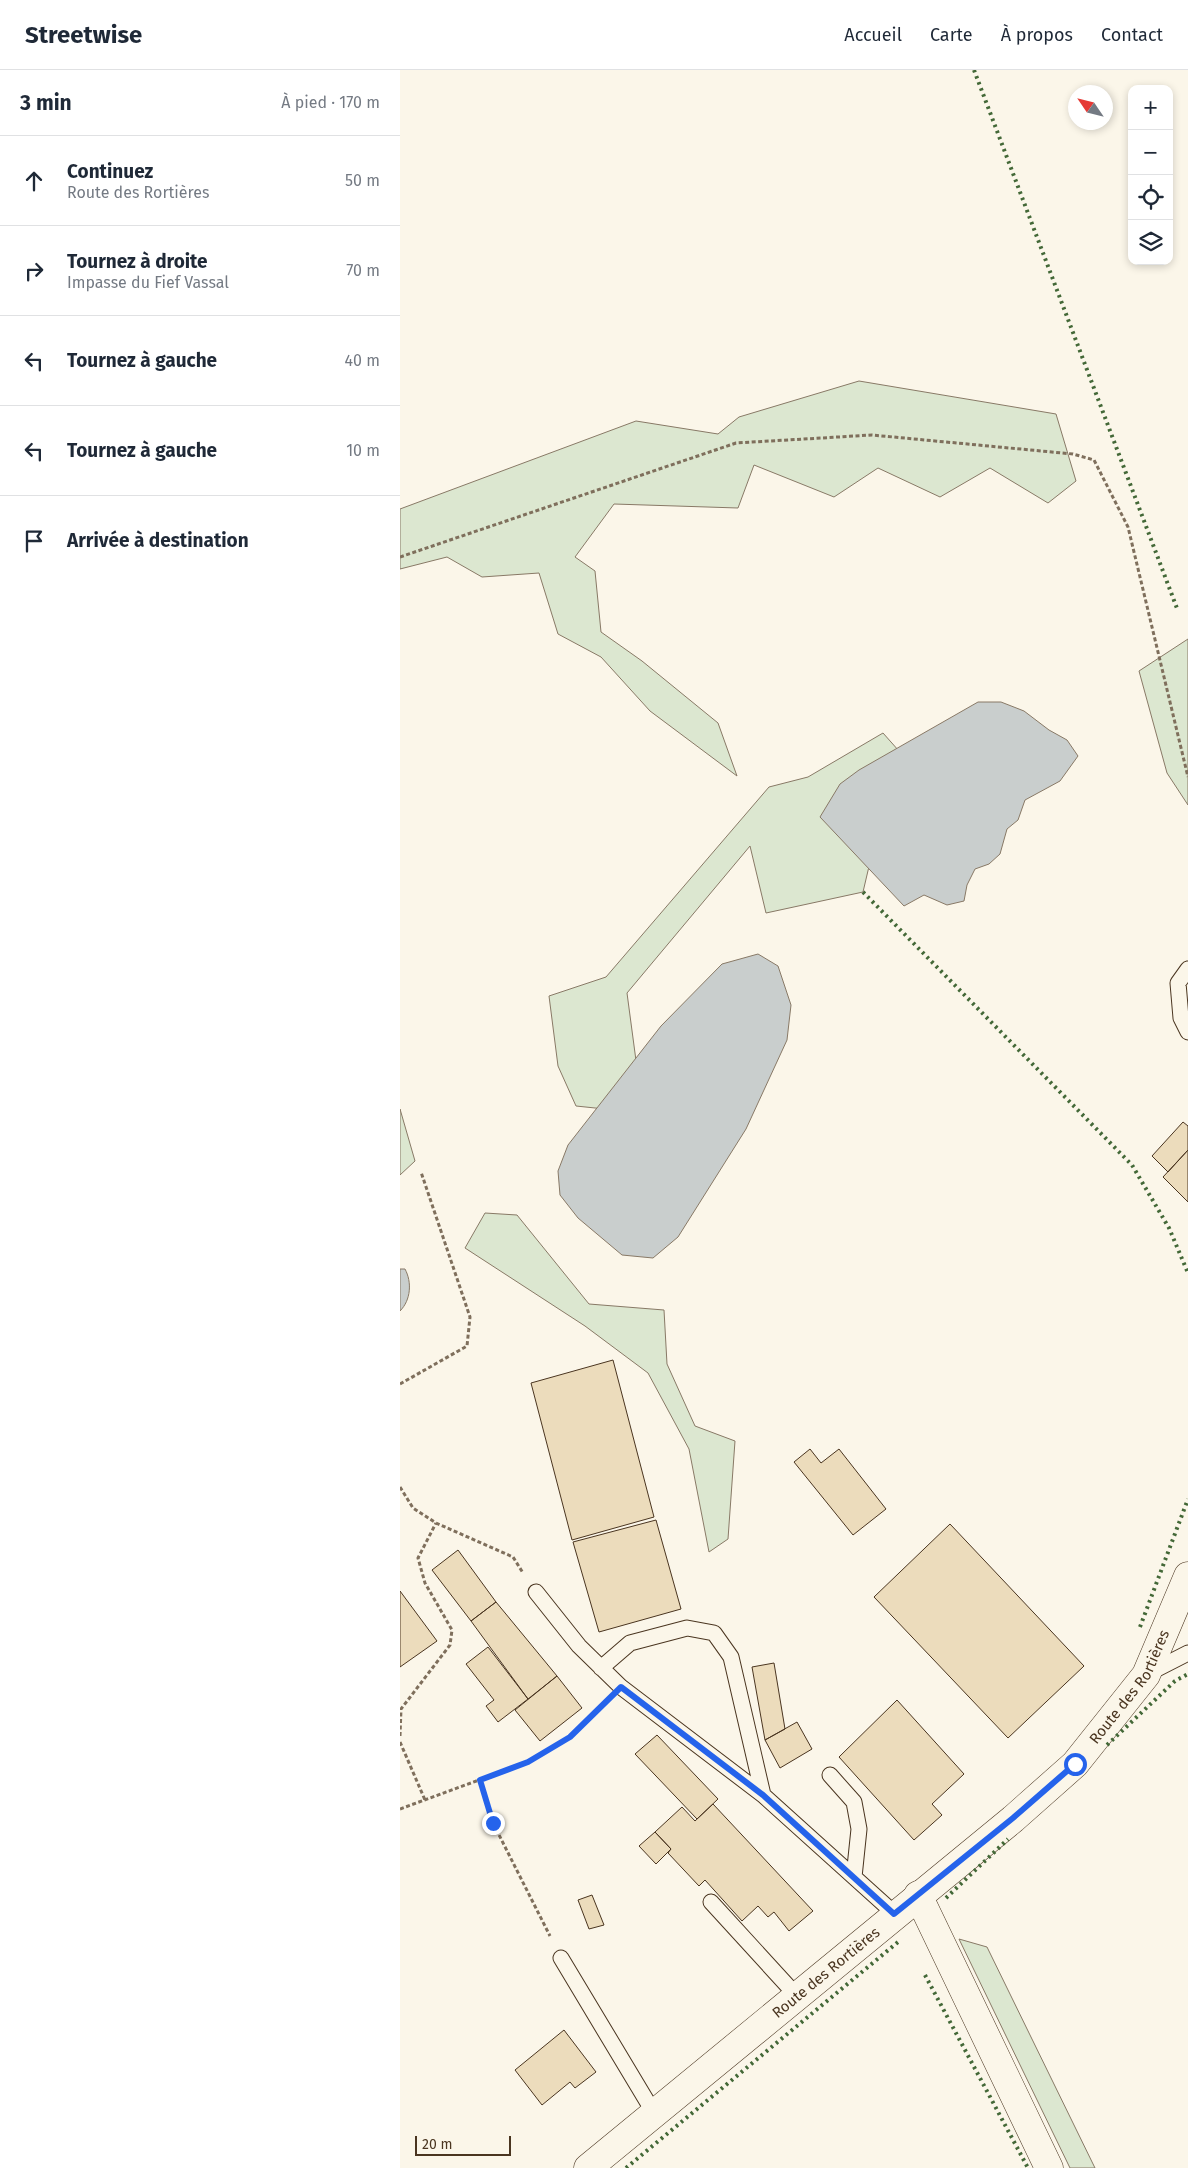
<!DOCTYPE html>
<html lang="fr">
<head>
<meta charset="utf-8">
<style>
  :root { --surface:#fff; --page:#f2f2f3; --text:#1f2937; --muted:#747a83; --line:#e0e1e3 }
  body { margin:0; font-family:"Fira Sans",sans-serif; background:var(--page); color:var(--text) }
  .controls { position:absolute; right:15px; top:15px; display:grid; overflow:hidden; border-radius:10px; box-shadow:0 2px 8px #0003 }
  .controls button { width:45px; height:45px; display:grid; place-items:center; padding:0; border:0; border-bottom:1px solid var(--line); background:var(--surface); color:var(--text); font:25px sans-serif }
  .compass { position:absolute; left:668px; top:15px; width:45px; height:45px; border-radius:50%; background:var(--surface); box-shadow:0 2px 8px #0003; rotate:305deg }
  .scale { position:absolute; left:15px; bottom:12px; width:96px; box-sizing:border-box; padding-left:5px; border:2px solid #4a3520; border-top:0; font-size:14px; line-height:18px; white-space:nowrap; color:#4a3520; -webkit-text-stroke:4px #fbf6e9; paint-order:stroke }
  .stop { position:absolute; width:15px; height:15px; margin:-11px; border:4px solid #2563eb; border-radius:50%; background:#fff }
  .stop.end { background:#2563eb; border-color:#fff; box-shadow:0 1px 5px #0008 }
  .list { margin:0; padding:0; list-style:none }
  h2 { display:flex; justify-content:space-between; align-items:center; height:65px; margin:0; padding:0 20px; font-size:21px }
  h2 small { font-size:16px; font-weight:400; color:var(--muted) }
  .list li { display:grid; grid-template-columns:32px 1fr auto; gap:15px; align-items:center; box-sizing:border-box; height:90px; padding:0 20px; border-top:1px solid var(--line) }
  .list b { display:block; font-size:19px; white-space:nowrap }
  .list p { margin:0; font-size:16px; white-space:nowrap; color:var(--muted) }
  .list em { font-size:16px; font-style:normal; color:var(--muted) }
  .icon { flex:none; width:28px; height:28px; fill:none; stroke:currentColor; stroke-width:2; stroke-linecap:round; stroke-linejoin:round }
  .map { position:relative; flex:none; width:788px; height:2098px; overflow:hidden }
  header { display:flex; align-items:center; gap:30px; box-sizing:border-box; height:70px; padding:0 25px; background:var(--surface); border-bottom:1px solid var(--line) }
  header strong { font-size:24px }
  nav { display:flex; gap:28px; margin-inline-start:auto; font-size:18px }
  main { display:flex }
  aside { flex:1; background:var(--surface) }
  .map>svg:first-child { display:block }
  .green { fill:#dce7d0; stroke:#887966 }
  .water { fill:#c9cecd; stroke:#887966 }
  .building { fill:#ecdcbc; stroke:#4a3520 }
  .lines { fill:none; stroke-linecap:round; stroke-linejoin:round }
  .service-casing { stroke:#4a3520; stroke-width:17 }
  .minor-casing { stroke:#4a3520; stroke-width:29 }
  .path { stroke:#7f6f5c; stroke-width:3; stroke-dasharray:4 2.5; stroke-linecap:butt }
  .service { stroke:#fbf6e9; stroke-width:15 }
  .minor { stroke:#fbf6e9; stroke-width:28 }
  .hedge { stroke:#436837; stroke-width:4; stroke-dasharray:2.5 4; stroke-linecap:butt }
  .route { stroke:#2563eb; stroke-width:6 }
  .labels { text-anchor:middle; stroke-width:4; stroke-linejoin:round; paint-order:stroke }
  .street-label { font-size:15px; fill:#4a3520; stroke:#fbf6e9 }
</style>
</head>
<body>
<header>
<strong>Streetwise</strong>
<nav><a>Accueil</a><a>Carte</a><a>À propos</a><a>Contact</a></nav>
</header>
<main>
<aside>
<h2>3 min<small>À pied · 170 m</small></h2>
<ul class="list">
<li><svg class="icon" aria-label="ahead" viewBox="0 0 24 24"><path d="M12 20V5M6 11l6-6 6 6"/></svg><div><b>Continuez</b><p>Route des Rortières</p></div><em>50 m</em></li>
<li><svg class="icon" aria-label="right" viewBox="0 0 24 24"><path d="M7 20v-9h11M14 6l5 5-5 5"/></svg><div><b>Tournez à droite</b><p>Impasse du Fief Vassal</p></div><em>70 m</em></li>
<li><svg class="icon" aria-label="left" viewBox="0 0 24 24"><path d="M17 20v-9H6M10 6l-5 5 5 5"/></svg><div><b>Tournez à gauche</b></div><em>40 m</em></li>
<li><svg class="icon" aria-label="left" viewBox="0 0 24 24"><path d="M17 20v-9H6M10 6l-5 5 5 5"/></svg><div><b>Tournez à gauche</b></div><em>10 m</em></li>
<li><svg class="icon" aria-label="arrive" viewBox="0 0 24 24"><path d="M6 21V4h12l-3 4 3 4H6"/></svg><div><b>Arrivée à destination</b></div></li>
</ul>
</aside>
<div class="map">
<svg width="788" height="2098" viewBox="0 0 788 2098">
  <rect width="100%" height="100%" fill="#fbf6e9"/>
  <path class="green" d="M 459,311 L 656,344 L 676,411 L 648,433 L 590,398 L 540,427 L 478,398 L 434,427 L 354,395 L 338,438 L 214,434 L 175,487 L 195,501 L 201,562 L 242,591 L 318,653 L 337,706 L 250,641 L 201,587 L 158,564 L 139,503 L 82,507 L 47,487 L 0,499 L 0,439 L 236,351 L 318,364 L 339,347 Z
    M 788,569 L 788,735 L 767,703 L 739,601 Z
    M 483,663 L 507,690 L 474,775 L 463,822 L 366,843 L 350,776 L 227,923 L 243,1043 L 176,1036 L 158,996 L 149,926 L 206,907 L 369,717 L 408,707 Z
    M 0,1039 L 15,1091 L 0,1105 Z
    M 85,1143 L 117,1145 L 189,1234 L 264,1240 L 267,1294 L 295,1356 L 335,1371 L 328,1469 L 309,1482 L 289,1379 L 248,1303 L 185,1256 L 65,1178 Z
    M 559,1869 L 587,1877 L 695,2098 L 670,2098 Z"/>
  <path class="water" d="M 578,632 L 601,632 L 624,641 L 649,660 L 667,670 L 678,686 L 660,711 L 625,730 L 618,750 L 607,759 L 600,784 L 589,794 L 575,799 L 567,815 L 564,831 L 547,835 L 524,825 L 504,836 L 420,747 L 440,714 L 459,700 Z
    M 358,884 L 378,896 L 391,935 L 387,970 L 346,1059 L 278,1167 L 253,1188 L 222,1185 L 178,1148 L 160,1125 L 158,1101 L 168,1075 L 261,956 L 322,894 Z
    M 0,1199 L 5,1199 C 12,1212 11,1230 0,1241 Z"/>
  <path class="building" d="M 783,1052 L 788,1056 L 788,1080 L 768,1102 L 752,1086 Z
    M 788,1080 L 788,1132 L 763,1107 Z
    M 213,1290 L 254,1447 L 172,1470 L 131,1313 Z
    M 410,1379 L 421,1393 L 439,1379 L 486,1439 L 453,1465 L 394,1392 Z
    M 256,1450 L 281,1539 L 199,1562 L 173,1472 Z
    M 550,1454 L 684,1596 L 608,1668 L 474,1527 Z
    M 58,1480 L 96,1532 L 71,1551 L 32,1500 Z
    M 0,1521 L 37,1571 L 0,1597 Z
    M 96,1532 L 157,1606 L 128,1629 L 71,1551 Z
    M 88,1577 L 128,1629 L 98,1652 L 86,1636 L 94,1630 L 66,1594 Z
    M 374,1593 L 385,1659 L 365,1670 L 352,1597 Z
    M 157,1606 L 182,1638 L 140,1671 L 115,1640 Z
    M 497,1630 L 564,1704 L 532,1734 L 542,1745 L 514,1770 L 439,1687 Z
    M 397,1652 L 412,1679 L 380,1698 L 365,1670 Z
    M 257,1665 L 318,1729 L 297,1749 L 235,1684 Z
    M 313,1734 L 413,1841 L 389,1861 L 374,1842 L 368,1847 L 358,1836 L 342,1851 L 305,1810 L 299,1816 L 268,1783 L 271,1779 L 255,1762 L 282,1737 L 295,1751 Z
    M 255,1762 L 271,1779 L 256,1794 L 239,1776 Z
    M 192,1825 L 204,1855 L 189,1859 L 178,1830 Z
    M 164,1960 L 196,2002 L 175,2018 L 170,2012 L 142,2035 L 115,2000 Z"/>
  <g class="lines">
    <defs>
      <path id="service" d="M 788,899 L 778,913 L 781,948 L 788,962
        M 136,1522 L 179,1576 L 221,1617 L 363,1725 L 495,1844
        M 201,1598 L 230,1573 L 287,1558 L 314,1563 L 331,1587 L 363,1725
        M 747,1604 L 788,1583
        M 430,1705 L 454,1732 L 459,1759 L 454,1807
        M 311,1832 L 396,1925
        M 161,1888 L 254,2043"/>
      <g id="minor">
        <path d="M 518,1825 L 649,2098"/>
        <path id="s1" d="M 188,2098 L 613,1749 L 675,1694 L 746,1605 L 788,1506"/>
      </g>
    </defs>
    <use href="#service" class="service-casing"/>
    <use href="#minor" class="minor-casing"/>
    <path class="path" d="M 0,487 L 336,373 L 472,365 L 673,384 L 694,390 L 728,457 L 788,707
      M 0,1314 L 67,1276 L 70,1247 L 21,1102
      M 0,1417 L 13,1438 L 36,1453 L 113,1487 L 123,1503
      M 0,1666 L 1,1639 L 50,1575 L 52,1560 L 25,1513 L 18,1488 L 36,1453
      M 0,1672 L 25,1730
      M 80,1710 L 93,1753 L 150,1866
      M 0,1739 L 128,1692 L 171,1667 L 204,1633"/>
    <use href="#service" class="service"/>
    <use href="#minor" class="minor"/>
    <path class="hedge" d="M 574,0 L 778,541
      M 463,822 L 732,1095 L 769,1158 L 788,1203
      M 740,1557 L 788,1429
      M 707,1675 L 775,1611 L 788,1604
      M 546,1828 L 608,1769
      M 525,1905 L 628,2098
      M 226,2098 L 498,1872"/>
  </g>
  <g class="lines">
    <path class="route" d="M 93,1753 L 80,1710 L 128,1692 L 170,1667 L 221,1617 L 363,1725 L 494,1844 L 613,1748 L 675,1694"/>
  </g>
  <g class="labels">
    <g class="street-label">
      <text dy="5" stroke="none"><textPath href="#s1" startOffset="728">Route des Rortières</textPath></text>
      <text dy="5" stroke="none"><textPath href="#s1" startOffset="308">Route des Rortières</textPath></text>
    </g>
  </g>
</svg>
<div class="controls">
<button>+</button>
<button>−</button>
<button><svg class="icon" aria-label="locate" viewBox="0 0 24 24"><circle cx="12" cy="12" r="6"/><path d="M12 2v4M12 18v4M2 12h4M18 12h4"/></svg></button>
<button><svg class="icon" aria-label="layers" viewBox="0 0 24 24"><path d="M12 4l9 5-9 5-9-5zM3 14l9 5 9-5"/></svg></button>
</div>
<svg class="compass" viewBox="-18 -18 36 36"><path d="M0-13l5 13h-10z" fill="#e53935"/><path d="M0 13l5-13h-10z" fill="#747a83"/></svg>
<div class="scale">20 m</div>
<div class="stop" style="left:675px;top:1694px"></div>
<div class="stop end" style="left:93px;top:1753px"></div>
</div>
</main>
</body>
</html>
